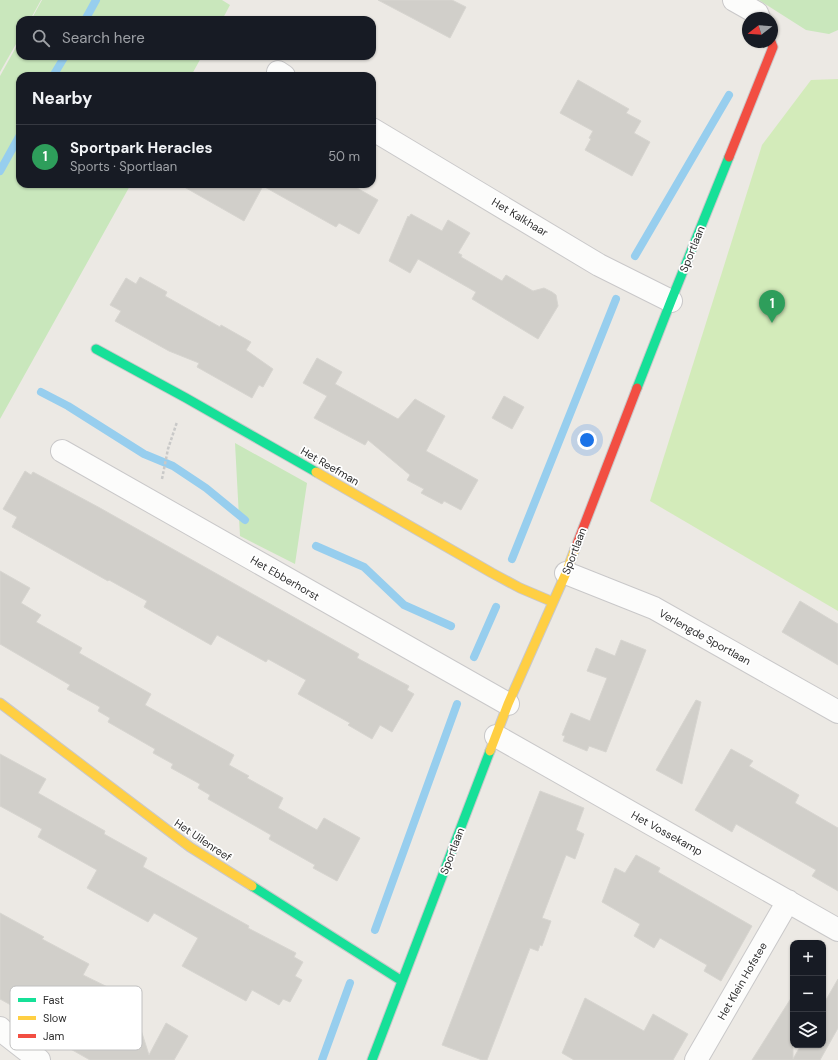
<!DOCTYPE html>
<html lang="en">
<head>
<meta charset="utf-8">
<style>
  :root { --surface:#171b24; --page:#242831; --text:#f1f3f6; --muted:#9ea1a6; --line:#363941; --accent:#d93025 }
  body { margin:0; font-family:"DM Sans",sans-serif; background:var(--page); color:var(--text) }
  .controls { position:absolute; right:12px; bottom:12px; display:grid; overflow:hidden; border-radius:8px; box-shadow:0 1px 3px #0004 }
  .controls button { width:36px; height:36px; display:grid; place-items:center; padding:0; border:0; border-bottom:1px solid var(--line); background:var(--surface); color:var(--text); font:20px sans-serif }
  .compass { position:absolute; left:742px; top:12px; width:36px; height:36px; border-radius:50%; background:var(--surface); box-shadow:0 1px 3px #0004; rotate:253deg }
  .you { position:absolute; left:587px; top:440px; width:14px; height:14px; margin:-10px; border:3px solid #fff; border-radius:50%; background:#1a73e8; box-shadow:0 0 0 6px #1a73e833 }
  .badge { display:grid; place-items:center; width:26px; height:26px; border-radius:50%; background:var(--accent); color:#fff; font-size:13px; font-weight:700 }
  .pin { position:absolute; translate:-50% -33px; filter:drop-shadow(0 1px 2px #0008) }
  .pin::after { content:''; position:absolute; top:21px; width:14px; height:12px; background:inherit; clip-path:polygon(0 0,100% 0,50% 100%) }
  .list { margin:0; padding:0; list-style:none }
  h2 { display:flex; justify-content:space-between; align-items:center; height:52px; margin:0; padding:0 16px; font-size:17px }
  h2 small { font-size:13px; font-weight:400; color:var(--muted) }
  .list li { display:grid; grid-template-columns:26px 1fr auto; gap:12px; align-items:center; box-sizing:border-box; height:64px; padding:0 16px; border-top:1px solid var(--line) }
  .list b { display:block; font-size:15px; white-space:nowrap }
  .list p { margin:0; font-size:13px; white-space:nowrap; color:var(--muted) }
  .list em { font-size:13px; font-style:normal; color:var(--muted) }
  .icon { flex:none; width:22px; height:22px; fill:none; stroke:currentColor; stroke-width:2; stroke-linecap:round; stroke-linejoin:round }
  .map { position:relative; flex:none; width:838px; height:1060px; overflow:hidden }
  .search { position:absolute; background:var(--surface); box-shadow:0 1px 3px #0004; left:16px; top:16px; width:360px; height:44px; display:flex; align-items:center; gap:10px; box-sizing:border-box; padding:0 14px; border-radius:12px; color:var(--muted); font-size:15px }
  .panel { position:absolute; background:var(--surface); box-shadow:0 1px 3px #0004; left:16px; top:72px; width:360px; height:116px; border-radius:12px }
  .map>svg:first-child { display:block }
  .green { fill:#c9e7bc }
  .pitch { fill:#d3ebba }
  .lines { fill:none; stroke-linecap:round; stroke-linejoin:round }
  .stream { stroke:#97ceee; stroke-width:8 }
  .building { fill:#d1cfca; stroke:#d7d5d0 }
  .street-casing { stroke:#c9c8c9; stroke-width:24 }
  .fast-casing { stroke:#c9c8c9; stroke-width:11 }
  .slow-casing { stroke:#c9c8c9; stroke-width:11 }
  .jam-casing { stroke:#c9c8c9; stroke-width:11 }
  .path { stroke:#c9c9c8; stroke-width:2.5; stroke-dasharray:3 2; stroke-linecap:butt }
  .street { stroke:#fcfcfb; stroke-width:22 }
  .fast { stroke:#16e098; stroke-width:9 }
  .slow { stroke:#ffcf43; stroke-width:9 }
  .jam { stroke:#f24e42; stroke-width:9 }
  .labels { text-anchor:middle; stroke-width:3.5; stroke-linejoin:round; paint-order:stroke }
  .street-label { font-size:11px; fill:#2e2e2e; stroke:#fff }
  .key { fill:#fff; stroke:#c0c0c0; stroke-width:1 }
  .key-label { font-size:11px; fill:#2e2e2e }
</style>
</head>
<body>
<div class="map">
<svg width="838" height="1060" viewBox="0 0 838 1060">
  <rect width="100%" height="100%" fill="#ece9e4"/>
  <path class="green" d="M 0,0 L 41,0 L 30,20 L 20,20 L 20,37 L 0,72 Z
    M 42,0 L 222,0 L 230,5 L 222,20 L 31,20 Z
    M 759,0 L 838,0 L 838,30 L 829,34 L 806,30 Z
    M 20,40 L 20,56 L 202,56 L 191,76 L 20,76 L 20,184 L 131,184 L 0,419 L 0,76 Z
    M 235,443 L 307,483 L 295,564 L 240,536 Z"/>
  <path class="pitch" d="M 838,79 L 838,611 L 650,501 L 762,145 L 811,80 Z"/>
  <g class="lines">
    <path class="stream" d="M 85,20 L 96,0
      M 53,76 L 65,56
      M 0,171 L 20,135
      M 635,256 L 729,95
      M 41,392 L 68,406 L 144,454 L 173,466 L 206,488 L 245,520
      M 316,546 L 364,567 L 404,605 L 451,626
      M 512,559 L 616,299
      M 474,657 L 496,607
      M 375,930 L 457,704
      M 322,1060 L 350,983"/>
  </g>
  <path class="building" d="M 378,0 L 452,0 L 466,7 L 450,38 Z
    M 578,80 L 629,109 L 626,113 L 641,121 L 634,133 L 650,142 L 632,176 L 585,150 L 591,139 L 589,138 L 593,131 L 560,113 Z
    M 179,184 L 350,184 L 378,200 L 359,234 L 339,223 L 336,227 L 263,186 L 244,221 Z
    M 411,214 L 442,231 L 448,220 L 470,233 L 458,253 L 462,255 L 461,257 L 502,281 L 506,275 L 533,291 L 544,288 L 552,292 L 556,295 L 558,306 L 538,339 L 472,299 L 476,292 L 418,259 L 410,273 L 389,261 L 408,216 L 409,217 Z
    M 140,277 L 167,292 L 165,296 L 220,327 L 221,325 L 251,342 L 246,350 L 273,369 L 263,387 L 259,385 L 252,398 L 197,367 L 199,363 L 169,351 L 115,321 L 121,311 L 110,305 L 126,278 L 136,284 Z
    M 317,358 L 342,372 L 335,384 L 398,419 L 415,399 L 445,416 L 426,451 L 478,480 L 461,510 L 444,501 L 442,504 L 421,493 L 424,489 L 407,480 L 410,475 L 368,440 L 365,445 L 314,418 L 327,396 L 303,383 Z
    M 504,396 L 524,407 L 512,429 L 492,418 Z
    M 25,471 L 31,475 L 33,472 L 100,508 L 359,654 L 357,658 L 409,686 L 407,690 L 414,694 L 392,732 L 380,725 L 372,739 L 348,725 L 350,723 L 298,694 L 306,680 L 268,659 L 266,662 L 217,635 L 211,645 L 144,607 L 147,601 L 109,580 L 108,581 L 12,527 L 17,517 L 3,509 Z
    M 0,571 L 30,588 L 21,603 L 41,615 L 36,622 L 82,648 L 79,653 L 151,694 L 145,705 L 234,755 L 229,765 L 249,776 L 247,778 L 283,798 L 278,808 L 317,830 L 324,818 L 360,838 L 337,881 L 313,868 L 315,865 L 269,839 L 271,835 L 208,799 L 210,795 L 198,788 L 200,784 L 171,768 L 173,764 L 153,753 L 155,749 L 108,722 L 110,718 L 98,711 L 100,707 L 67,689 L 70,685 L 0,644 Z
    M 800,601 L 838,624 L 838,665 L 782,632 Z
    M 621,640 L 646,650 L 606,752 L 589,746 L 587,751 L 563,741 L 565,736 L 562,735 L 571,713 L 590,721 L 607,678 L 587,671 L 596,648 L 615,656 Z
    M 696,700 L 701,702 L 682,784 L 656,770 Z
    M 731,749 L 753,761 L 749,766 L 799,795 L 795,803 L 838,828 L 838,891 L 812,876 L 816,870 L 736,824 L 732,832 L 695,810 Z
    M 0,754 L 46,779 L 38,793 L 105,831 L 104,834 L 147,858 L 143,867 L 249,926 L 248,928 L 296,953 L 294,957 L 303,962 L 295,976 L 302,980 L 290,1002 L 283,999 L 279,1005 L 252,990 L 246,1001 L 182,966 L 198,938 L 154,913 L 148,922 L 87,888 L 97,870 L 38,837 L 42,829 L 0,806 Z
    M 540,791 L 584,808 L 576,830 L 584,834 L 575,859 L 566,855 L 542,918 L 551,921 L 542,946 L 540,945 L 538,951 L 530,948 L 487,1060 L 482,1060 L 442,1045 Z
    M 636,855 L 660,868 L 658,872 L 752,926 L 721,981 L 704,971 L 707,965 L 660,938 L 654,948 L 634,936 L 640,924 L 602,902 L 615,868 L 625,873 Z
    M 0,913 L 44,937 L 42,939 L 89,964 L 83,975 L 124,995 L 134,1008 L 149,1055 L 166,1023 L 188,1036 L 174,1060 L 90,1060 L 44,1034 L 46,1031 L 42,1029 L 45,1024 L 0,999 Z
    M 838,979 L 838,1028 L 820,1060 L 752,1060 L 793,995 L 793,1059 L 801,1045 L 823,1045 L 823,1005 Z
    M 585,998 L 644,1031 L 653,1014 L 688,1034 L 673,1060 L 574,1060 L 562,1053 Z"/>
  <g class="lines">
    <defs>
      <path id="street" d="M 734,0 L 757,13 L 759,18
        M 278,72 L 284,76
        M 372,129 L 599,265 L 671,301
        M 62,451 L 508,704
        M 566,573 L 654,608 L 838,712
        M 496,736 L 838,930
        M 0,1028 L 7,1035 L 39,1060
        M 696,1060 L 788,901"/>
      <path id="fast" d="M 96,349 L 186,398 L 316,472
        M 637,388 L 671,301 L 729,157
        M 252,886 L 402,981
        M 372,1060 L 490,751"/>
      <path id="slow" d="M 316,472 L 492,573 L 520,588 L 553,602
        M 0,703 L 190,847 L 252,886
        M 490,751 L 508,704 L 566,573 L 575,549"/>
      <path id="jam" d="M 729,157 L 773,47 L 771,42
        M 575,549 L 637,388"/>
    </defs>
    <use href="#street" class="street-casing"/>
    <use href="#fast" class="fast-casing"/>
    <use href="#slow" class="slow-casing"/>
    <use href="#jam" class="jam-casing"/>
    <path class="path" d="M 162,479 L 168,449 L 177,422"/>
    <use href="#street" class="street"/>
    <use href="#fast" class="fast"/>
    <use href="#slow" class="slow"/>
    <use href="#jam" class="jam"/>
  </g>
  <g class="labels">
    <g class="street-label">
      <text transform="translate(520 217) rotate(31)" y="4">Het Kalkhaar</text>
      <text transform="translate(692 249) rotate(-68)" y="4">Sportlaan</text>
      <text transform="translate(330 466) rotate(30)" y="4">Het Reefman</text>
      <text transform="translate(574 551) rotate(-69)" y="4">Sportlaan</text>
      <text transform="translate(285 578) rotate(30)" y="4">Het Ebberhorst</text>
      <text transform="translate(705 637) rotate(29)" y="4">Verlengde Sportlaan</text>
      <text transform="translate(667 833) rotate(29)" y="4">Het Vossekamp</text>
      <text transform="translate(203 840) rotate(34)" y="4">Het Uilenreef</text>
      <text transform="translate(452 851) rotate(-69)" y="4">Sportlaan</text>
      <text transform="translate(742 981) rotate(-60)" y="4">Het Klein Hofstee</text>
    </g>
  </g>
  <rect x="10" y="986" width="132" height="64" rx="6" class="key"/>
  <rect x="18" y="998" width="18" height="4" fill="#16e098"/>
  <rect x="18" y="1016" width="18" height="4" fill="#ffcf43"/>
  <rect x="18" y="1034" width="18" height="4" fill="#f24e42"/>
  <g class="key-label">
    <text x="43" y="1004">Fast</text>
    <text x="43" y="1022">Slow</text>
    <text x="43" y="1040">Jam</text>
  </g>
</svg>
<div class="controls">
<button>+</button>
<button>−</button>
<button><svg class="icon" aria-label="layers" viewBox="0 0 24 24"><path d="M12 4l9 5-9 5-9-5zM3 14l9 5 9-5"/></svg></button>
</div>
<svg class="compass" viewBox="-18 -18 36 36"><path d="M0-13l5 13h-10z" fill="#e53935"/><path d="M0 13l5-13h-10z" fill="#9ea1a6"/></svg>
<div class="you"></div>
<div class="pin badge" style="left:772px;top:323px;background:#2e9e5b">1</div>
<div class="search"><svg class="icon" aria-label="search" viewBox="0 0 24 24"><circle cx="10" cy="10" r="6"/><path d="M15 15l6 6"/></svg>Search here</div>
<section class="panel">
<h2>Nearby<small></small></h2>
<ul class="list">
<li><span class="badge" style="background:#2e9e5b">1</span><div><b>Sportpark Heracles</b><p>Sports · Sportlaan</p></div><em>50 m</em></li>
</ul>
</section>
</div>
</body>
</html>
